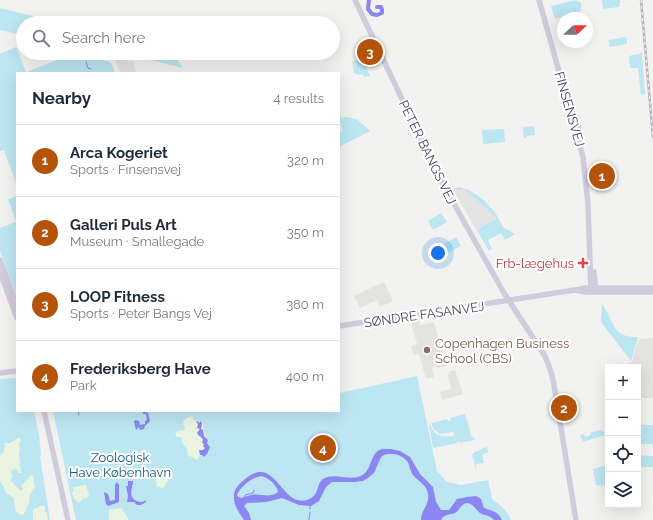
<!DOCTYPE html>
<html lang="en">
<head>
<meta charset="utf-8">
<style>
  :root { --surface:#fff; --page:#f2f2f3; --text:#1f2937; --muted:#747a83; --line:#e0e1e3; --accent:#b45309 }
  body { margin:0; font-family:Raleway,sans-serif; background:var(--page); color:var(--text) }
  .controls { position:absolute; right:12px; bottom:12px; display:grid; overflow:hidden; border-radius:0px; box-shadow:0 4px 16px #0002 }
  .controls button { width:36px; height:36px; display:grid; place-items:center; padding:0; border:0; border-bottom:1px solid var(--line); background:var(--surface); color:var(--text); font:20px sans-serif }
  .compass { position:absolute; left:557px; top:12px; width:36px; height:36px; border-radius:50%; background:var(--surface); box-shadow:0 4px 16px #0002; rotate:68deg }
  .you { position:absolute; left:438px; top:253px; width:14px; height:14px; margin:-10px; border:3px solid #fff; border-radius:50%; background:#1a73e8; box-shadow:0 0 0 6px #1a73e833 }
  .badge { display:grid; place-items:center; width:26px; height:26px; border-radius:50%; background:var(--accent); color:#fff; font-size:13px; font-weight:700 }
  .pin { position:absolute; translate:-50% -50%; border:2px solid #fff; box-shadow:0 1px 4px #0006 }
  .list { margin:0; padding:0; list-style:none }
  h2 { display:flex; justify-content:space-between; align-items:center; height:52px; margin:0; padding:0 16px; font-size:17px }
  h2 small { font-size:13px; font-weight:400; color:var(--muted) }
  .list li { display:grid; grid-template-columns:26px 1fr auto; gap:12px; align-items:center; box-sizing:border-box; height:72px; padding:0 16px; border-top:1px solid var(--line) }
  .list b { display:block; font-size:15px; white-space:nowrap }
  .list p { margin:0; font-size:13px; white-space:nowrap; color:var(--muted) }
  .list em { font-size:13px; font-style:normal; color:var(--muted) }
  .icon { flex:none; width:22px; height:22px; fill:none; stroke:currentColor; stroke-width:2; stroke-linecap:round; stroke-linejoin:round }
  .map { position:relative; flex:none; width:653px; height:520px; overflow:hidden }
  .search { position:absolute; background:var(--surface); box-shadow:0 4px 16px #0002; left:16px; top:16px; width:324px; height:44px; display:flex; align-items:center; gap:10px; box-sizing:border-box; padding:0 14px; border-radius:22px; color:var(--muted); font-size:15px }
  .panel { position:absolute; background:var(--surface); box-shadow:0 4px 16px #0002; left:16px; top:72px; width:324px; height:340px; border-radius:0px }
  .map>svg:first-child { display:block }
  .education { fill:#e3e3e2 }
  .green { fill:#bce6f2 }
  .sand { fill:#eaf4e0 }
  .water { fill:#8b86f2; fill-rule:evenodd }
  .lines { fill:none; stroke-linecap:round; stroke-linejoin:round }
  .stream { stroke:#8b86f2; stroke-width:1 }
  .canal { stroke:#8b86f2; stroke-width:4 }
  .tertiary { stroke:#d1cbde; stroke-width:5.5 }
  .rail-casing { stroke:#b6b1bb; stroke-width:2.5 }
  .rail { stroke:#fff; stroke-width:1; stroke-dasharray:3; stroke-linecap:butt }
  .health-dot { fill:#e0444e; stroke:#fff; stroke-width:1.5 }
  .education-dot { fill:#8d6e63; stroke:#fff; stroke-width:1.5 }
  .labels { text-anchor:middle; stroke-width:4; stroke-linejoin:round; paint-order:stroke }
  .street-label { font-size:13px; fill:#4e465f; stroke:#fff }
  .health-label { font-size:13px; fill:#be3a42; stroke:#fff; text-anchor:end }
  .education-label { font-size:13px; fill:#785e54; stroke:#fff; text-anchor:start }
  .park-label { font-size:13px; fill:#115f86; stroke:#fff }
</style>
</head>
<body>
<div class="map">
<svg width="653" height="520" viewBox="0 0 653 520">
  <rect width="100%" height="100%" fill="#f2f2f0"/>
  <path class="education" d="M 115,59 L 135,62 L 134,66 L 137,73 L 120,73 Z
    M 453,189 L 464,189 L 497,218 L 476,230 Z
    M 384,282 L 393,301 L 380,307 L 377,300 L 360,308 L 354,296 Z
    M 419,320 L 420,325 L 434,322 L 446,366 L 437,368 L 436,366 L 432,367 L 434,377 L 426,379 L 419,354 L 414,355 L 411,346 L 417,344 L 411,322 Z
    M 653,338 L 653,398 L 638,398 L 638,367 L 618,367 L 632,362 L 636,347 L 640,339 Z
    M 455,370 L 463,394 L 442,400 L 440,392 L 451,389 L 448,375 L 449,375 L 449,372 Z"/>
  <path class="green" d="M 576,0 L 581,3 L 581,11 L 555,19 L 551,6 Z
    M 602,0 L 620,0 L 620,5 L 619,7 L 603,9 Z
    M 0,8 L 61,23 L 23,23 L 23,35 L 0,30 Z
    M 625,37 L 627,38 L 627,43 L 626,44 L 610,47 L 609,40 Z
    M 16,47 L 26,72 L 70,55 L 69,53 L 108,61 L 112,64 L 115,73 L 17,73 L 17,185 L 4,150 L 0,151 L 0,54 Z
    M 137,53 L 157,53 L 177,59 L 183,68 L 138,57 Z
    M 642,53 L 645,94 L 641,95 L 638,68 L 630,68 L 629,56 Z
    M 362,59 L 370,76 L 369,76 L 365,77 L 362,74 L 357,75 L 356,73 L 354,73 L 352,61 Z
    M 347,117 L 358,120 L 370,131 L 339,147 L 339,133 L 342,132 L 339,118 Z
    M 534,126 L 535,135 L 526,136 L 526,138 L 524,138 L 523,127 Z
    M 504,129 L 505,142 L 483,144 L 482,130 Z
    M 459,187 L 469,190 L 485,201 L 496,214 L 503,227 L 515,234 L 505,240 L 501,233 L 488,240 L 492,249 L 489,251 L 477,230 L 497,218 L 464,189 L 453,189 Z
    M 17,196 L 17,297 L 0,251 L 0,228 L 16,222 L 8,199 Z
    M 441,213 L 447,222 L 433,230 L 428,221 Z
    M 456,237 L 461,246 L 448,253 L 443,252 L 442,248 L 444,244 Z
    M 602,304 C 615,322 612,338 638,337 L 631,361 L 601,322 Z
    M 417,376 L 437,471 L 447,482 L 461,485 L 488,480 L 492,499 C 500,505 507,510 511,520 L 76,520 L 53,411 L 339,411 L 339,391 L 340,393 Z
    M 17,378 L 17,411 L 34,411 L 39,435 L 41,455 L 40,457 L 50,520 L 0,520 L 0,379 Z
    M 465,414 L 472,437 L 474,437 L 475,440 L 459,443 L 459,441 L 456,442 L 458,443 L 433,448 L 429,423 C 436,437 438,437 454,436 L 456,442 L 453,432 L 440,434 L 434,429 L 431,423 L 447,419 L 448,421 L 450,421 L 451,423 L 450,418 Z
    M 638,414 L 640,414 L 640,425 L 653,425 L 653,444 L 638,444 Z
    M 600,430 L 603,431 L 605,435 L 583,442 L 580,435 L 584,434 L 585,437 L 591,435 L 590,433 Z
    M 487,447 L 488,452 L 482,455 L 484,463 L 476,464 L 476,470 L 472,454 L 474,453 L 474,452 L 481,450 L 481,449 Z
    M 638,455 L 653,456 L 653,467 L 641,467 L 641,463 L 638,463 Z
    M 608,465 L 608,486 L 596,485 L 593,469 Z"/>
  <path class="sand" d="M 190,416 L 193,417 L 194,420 L 195,421 L 198,420 L 199,422 L 201,421 L 203,422 C 204,429 203,435 209,440 L 208,443 L 210,447 C 207,451 208,455 203,457 L 202,455 L 199,456 L 199,458 L 196,460 L 194,458 L 187,455 L 188,453 L 186,446 L 183,445 L 181,437 L 177,437 L 175,433 L 182,430 L 184,431 L 185,427 L 183,423 L 184,420 Z
    M 20,437 L 21,442 L 19,443 L 20,451 L 19,452 L 21,473 L 18,473 L 18,470 L 16,468 L 12,470 L 11,474 L 13,476 L 10,480 L 21,491 L 23,489 L 21,486 L 29,478 L 29,476 L 33,475 L 35,488 L 30,494 L 29,503 L 24,514 L 21,515 C 13,512 15,505 14,498 L 6,493 C 5,487 1,485 0,479 C 0,472 0,463 0,456 L 4,452 L 5,443 L 10,443 Z
    M 170,471 L 168,476 L 169,479 L 163,488 L 156,486 L 157,483 L 155,479 L 157,475 L 154,473 Z
    M 86,485 L 89,495 L 87,498 L 82,499 L 82,501 L 77,503 L 76,499 L 74,499 L 72,492 L 74,491 L 73,487 Z
    M 42,505 L 45,507 L 45,512 L 47,512 L 48,520 L 33,520 L 33,510 Z
    M 121,508 L 122,508 L 129,520 L 109,520 L 109,510 Z"/>
  <path class="water" d="M 143,411 L 148,413 L 150,421 L 145,426 L 144,429 L 140,430 L 139,427 L 136,430 L 134,422 L 135,420 L 139,421 L 140,425 L 145,424 L 145,421 L 147,420 L 146,414 L 143,414 Z
    M 198,421 L 199,423 L 201,421 L 202,423 L 201,429 L 203,430 L 204,436 L 208,440 L 207,443 L 210,447 L 207,454 L 204,457 L 202,455 L 200,455 L 199,450 L 203,450 L 205,448 L 203,446 L 204,444 L 202,443 L 203,440 L 201,437 L 199,436 L 197,433 L 200,429 L 197,428 L 198,424 L 196,422 Z
    M 382,449 L 391,449 L 400,451 L 410,457 L 420,474 L 433,487 L 436,502 L 441,510 L 449,510 L 457,499 L 467,497 L 476,496 L 481,499 L 484,508 C 492,511 498,511 502,520 L 494,520 C 490,515 485,516 480,513 C 476,510 471,500 464,504 C 460,506 459,511 455,513 C 449,515 444,514 441,520 L 421,520 C 421,510 430,504 428,494 C 427,485 418,481 413,475 C 410,471 410,465 407,461 C 401,454 388,451 381,457 L 374,473 L 368,478 L 363,481 L 355,482 L 332,482 L 326,487 L 319,501 L 311,506 L 299,505 L 282,498 L 266,502 L 247,503 L 244,506 L 249,513 L 251,520 L 244,520 C 239,512 233,505 234,495 C 234,489 239,484 244,480 C 276,452 280,508 307,500 C 321,495 315,485 323,479 C 335,471 354,484 365,473 C 372,466 371,452 382,449 ZM 261,476 C 268,477 277,485 278,492 C 269,499 261,493 251,495 C 246,496 244,499 238,497 L 237,495 C 241,486 251,478 261,476 Z
    M 128,481 L 133,481 C 133,487 127,497 137,501 C 140,503 143,502 146,500 L 146,502 L 141,505 L 137,505 L 134,502 L 127,502 L 128,496 L 126,486 L 128,486 Z
    M 117,482 L 119,485 L 119,502 L 108,506 L 106,504 L 104,492 L 108,494 L 110,501 L 115,500 L 115,485 Z"/>
  <g class="lines">
    <path class="stream" d="M 86,62 L 88,68 L 91,69
      M 78,411 L 79,415
      M 244,498 L 245,495 L 253,493 L 254,490
      M 310,509 L 310,506
      M 309,520 L 310,512"/>
    <path class="canal" d="M 369,0 L 368,9 L 372,14 L 377,15 L 382,13 L 382,10 L 381,7 L 377,7"/>
    <path class="tertiary" d="M 355,0 L 440,179 L 504,293 L 545,356 L 549,366 L 553,379 L 576,520
      M 539,0 L 583,157 L 588,204 L 591,292
      M 575,114 L 581,136
      M 0,260 L 17,306
      M 0,272 L 17,318
      M 594,272 L 596,292
      M 575,290 L 586,288 L 653,288
      M 339,326 L 575,290 L 586,292 L 653,292
      M 0,373 L 17,371
      M 44,411 L 68,520"/>
    <defs>
      <path id="rail" d="M 641,0 L 653,137"/>
    </defs>
    <use href="#rail" class="rail-casing"/>
    <use href="#rail" class="rail"/>
  </g>
  <path class="health-dot" d="M581 257h4v4h4v4h-4v4h-4v-4h-4v-4h4z"/>
  <circle class="education-dot" cx="427" cy="350" r="4"/>
  <g class="labels">
    <g class="street-label">
      <text transform="translate(570 109) rotate(74)" y="5">FINSENSVEJ</text>
      <text transform="translate(428 152) rotate(64)" y="5">PETER BANGS VEJ</text>
      <text transform="translate(424 314) rotate(-8)" y="5">SØNDRE FASANVEJ</text>
    </g>
    <g class="health-label">
      <text x="574" y="268">Frb-lægehus</text>
    </g>
    <g class="education-label">
      <text x="435" y="348">Copenhagen Business<tspan x="435" dy="15">School (CBS)</tspan></text>
    </g>
    <g class="park-label">
      <text x="120" y="462">Zoologisk<tspan x="120" dy="15">Have København</tspan></text>
    </g>
  </g>
</svg>
<div class="controls">
<button>+</button>
<button>−</button>
<button><svg class="icon" aria-label="locate" viewBox="0 0 24 24"><circle cx="12" cy="12" r="6"/><path d="M12 2v4M12 18v4M2 12h4M18 12h4"/></svg></button>
<button><svg class="icon" aria-label="layers" viewBox="0 0 24 24"><path d="M12 4l9 5-9 5-9-5zM3 14l9 5 9-5"/></svg></button>
</div>
<svg class="compass" viewBox="-18 -18 36 36"><path d="M0-13l5 13h-10z" fill="#e53935"/><path d="M0 13l5-13h-10z" fill="#747a83"/></svg>
<div class="you"></div>
<div class="pin badge" style="left:602px;top:176px">1</div>
<div class="pin badge" style="left:564px;top:408px">2</div>
<div class="pin badge" style="left:370px;top:52px">3</div>
<div class="pin badge" style="left:323px;top:448px">4</div>
<div class="search"><svg class="icon" aria-label="search" viewBox="0 0 24 24"><circle cx="10" cy="10" r="6"/><path d="M15 15l6 6"/></svg>Search here</div>
<section class="panel">
<h2>Nearby<small>4 results</small></h2>
<ul class="list">
<li><span class="badge">1</span><div><b>Arca Kogeriet</b><p>Sports · Finsensvej</p></div><em>320 m</em></li>
<li><span class="badge">2</span><div><b>Galleri Puls Art</b><p>Museum · Smallegade</p></div><em>350 m</em></li>
<li><span class="badge">3</span><div><b>LOOP Fitness</b><p>Sports · Peter Bangs Vej</p></div><em>380 m</em></li>
<li><span class="badge">4</span><div><b>Frederiksberg Have</b><p>Park</p></div><em>400 m</em></li>
</ul>
</section>
</div>
</body>
</html>
